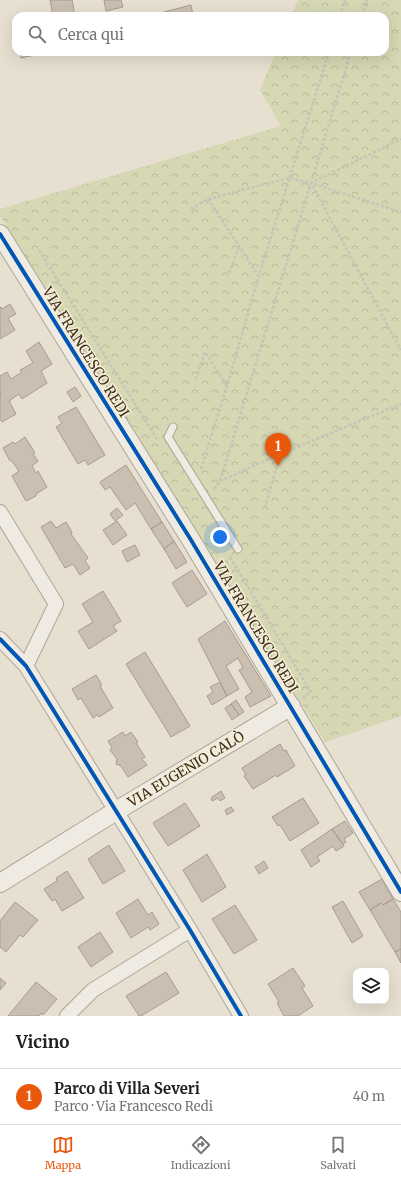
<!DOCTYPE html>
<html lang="it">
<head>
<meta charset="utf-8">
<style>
  :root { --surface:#fff; --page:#f6f6f6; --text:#202124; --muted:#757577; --line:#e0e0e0; --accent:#ea580c }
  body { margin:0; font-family:Merriweather,serif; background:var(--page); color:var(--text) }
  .controls { position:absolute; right:12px; bottom:12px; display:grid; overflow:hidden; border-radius:8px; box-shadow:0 4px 16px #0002 }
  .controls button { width:36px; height:36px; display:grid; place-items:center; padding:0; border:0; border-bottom:1px solid var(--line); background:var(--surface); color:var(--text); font:20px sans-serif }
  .you { position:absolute; left:220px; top:537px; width:14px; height:14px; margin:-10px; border:3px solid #fff; border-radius:50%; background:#1a73e8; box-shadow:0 0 0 6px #1a73e833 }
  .badge { display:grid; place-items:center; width:26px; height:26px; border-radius:50%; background:var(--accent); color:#fff; font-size:13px; font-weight:700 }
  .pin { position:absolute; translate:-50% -33px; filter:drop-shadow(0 1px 2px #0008) }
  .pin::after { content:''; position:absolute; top:21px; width:14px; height:12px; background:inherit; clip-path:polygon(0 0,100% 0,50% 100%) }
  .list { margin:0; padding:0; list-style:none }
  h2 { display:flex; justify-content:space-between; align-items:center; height:52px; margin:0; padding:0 16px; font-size:17px }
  h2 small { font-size:13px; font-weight:400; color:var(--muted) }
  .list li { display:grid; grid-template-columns:26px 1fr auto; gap:12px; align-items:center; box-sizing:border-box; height:56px; padding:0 16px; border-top:1px solid var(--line) }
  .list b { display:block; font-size:15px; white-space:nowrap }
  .list p { margin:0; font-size:13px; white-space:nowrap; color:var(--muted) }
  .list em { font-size:13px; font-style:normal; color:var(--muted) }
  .icon { flex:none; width:22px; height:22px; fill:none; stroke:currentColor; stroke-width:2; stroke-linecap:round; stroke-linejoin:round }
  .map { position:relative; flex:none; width:401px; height:1016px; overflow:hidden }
  .search { position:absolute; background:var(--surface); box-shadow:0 4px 16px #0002; left:12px; right:12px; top:12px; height:44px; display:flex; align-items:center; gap:10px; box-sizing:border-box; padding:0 14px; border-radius:12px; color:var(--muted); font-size:15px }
  .sheet { height:108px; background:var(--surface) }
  nav { display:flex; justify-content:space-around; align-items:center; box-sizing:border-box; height:56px; border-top:1px solid var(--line); background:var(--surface); font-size:11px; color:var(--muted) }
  nav a { display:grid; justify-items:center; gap:2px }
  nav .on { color:var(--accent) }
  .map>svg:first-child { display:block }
  .park { fill:url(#park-crowns) }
  .building { fill:#cbbfb2; stroke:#a89c90 }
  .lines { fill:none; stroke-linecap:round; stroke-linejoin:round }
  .service-casing { stroke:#ada599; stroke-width:9 }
  .minor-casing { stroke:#ada599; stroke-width:16 }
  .tertiary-casing { stroke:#ada599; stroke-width:20 }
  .path { stroke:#c8c2b9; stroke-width:2.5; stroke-dasharray:3 2; stroke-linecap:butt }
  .service { stroke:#efebe3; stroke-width:7 }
  .minor { stroke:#efebe3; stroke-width:14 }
  .tertiary { stroke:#efebe3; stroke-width:18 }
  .cycleway-casing { stroke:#f7eed8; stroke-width:6 }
  .cycleway { stroke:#0057b8; stroke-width:4 }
  .labels { text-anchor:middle; stroke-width:3; stroke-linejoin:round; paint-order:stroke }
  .street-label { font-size:14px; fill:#3d2e20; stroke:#f7eed8 }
</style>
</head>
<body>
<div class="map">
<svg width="401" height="1016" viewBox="0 0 401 1016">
  <defs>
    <pattern id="park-crowns" width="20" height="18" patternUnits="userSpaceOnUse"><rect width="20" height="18" fill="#d6d7b3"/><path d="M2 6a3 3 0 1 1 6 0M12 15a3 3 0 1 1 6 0" fill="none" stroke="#b9b99a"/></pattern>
  </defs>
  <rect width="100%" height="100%" fill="#e7e0d1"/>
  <path class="park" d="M 298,0 L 401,0 L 401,716 L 325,742 L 0,216 L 0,209 L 281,126 L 260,90 L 276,52 L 385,52 L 385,16 L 291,16 Z"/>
  <path class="building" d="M 50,0 L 72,0 L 75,16 L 53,16 Z
    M 104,0 L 121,0 L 123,7 L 106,11 Z
    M 191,5 L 193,16 L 165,16 L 164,12 Z
    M 20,52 L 49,52 L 21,58 Z
    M 10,304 L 16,314 L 8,318 L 15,330 L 0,339 L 0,308 L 1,307 L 2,309 Z
    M 39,342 L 52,364 L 41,371 L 47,383 L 22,399 L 19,394 L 9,401 L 16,414 L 2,422 L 0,419 L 0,394 L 1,394 L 0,392 L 0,376 L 7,372 L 11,379 L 22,372 L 20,370 L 33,363 L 26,351 Z
    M 75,387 L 81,396 L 73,402 L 67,392 Z
    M 76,407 L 105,455 L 88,465 L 85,460 L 78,464 L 56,427 L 62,423 L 58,417 Z
    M 25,437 L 35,453 L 33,454 L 38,461 L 32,466 L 36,473 L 38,471 L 47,487 L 36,494 L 36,496 L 26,501 L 12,476 L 19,471 L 11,460 L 10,461 L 3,448 L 13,442 L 15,444 Z
    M 126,465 L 162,522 L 151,529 L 135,503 L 126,510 L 110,487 L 105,490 L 100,482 Z
    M 117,508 L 123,515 L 115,521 L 110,514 Z
    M 51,521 L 56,528 L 66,522 L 72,532 L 71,534 L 88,558 L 85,561 L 90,568 L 80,575 L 73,564 L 65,568 L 41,527 Z
    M 117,521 L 127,535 L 113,545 L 103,530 Z
    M 162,522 L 174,541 L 164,549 L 151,529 Z
    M 174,541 L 187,562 L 176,569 L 164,549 Z
    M 135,545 L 140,555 L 127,562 L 122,551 Z
    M 192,570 L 207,594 L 187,607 L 172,583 Z
    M 103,591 L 121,621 L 113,626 L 117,631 L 89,649 L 78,631 L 93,622 L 82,604 Z
    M 225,621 L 271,696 L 250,707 L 245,697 L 252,692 L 239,670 L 243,668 L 238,658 L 226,666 L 239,689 L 227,696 L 198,639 Z
    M 145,652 L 190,726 L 171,737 L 126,664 Z
    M 96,675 L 102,685 L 100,686 L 113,708 L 99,717 L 97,715 L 93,718 L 81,698 L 78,700 L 72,689 Z
    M 220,682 L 227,696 L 212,705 L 207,696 L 213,692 L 210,687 Z
    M 236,700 L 244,712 L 239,715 L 231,704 Z
    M 231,704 L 239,715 L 232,720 L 225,708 Z
    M 123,732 L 125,736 L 131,732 L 138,742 L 136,743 L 145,757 L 142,759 L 147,765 L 128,777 L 121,766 L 116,764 L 117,759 L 110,750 L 112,748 L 108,741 Z
    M 280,744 L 284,751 L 286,750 L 295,766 L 277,777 L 276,775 L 253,789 L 244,776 L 246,775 L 242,768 Z
    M 221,791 L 225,798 L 220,801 L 218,798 L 212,801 L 211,798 Z
    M 303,798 L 319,823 L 290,841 L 280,825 L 278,826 L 272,817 Z
    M 185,803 L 200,826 L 168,846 L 153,823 Z
    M 231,807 L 234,811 L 227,815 L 225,810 Z
    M 345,821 L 353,833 L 344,839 L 346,842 L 343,844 L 332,829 Z
    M 332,829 L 344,846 L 336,851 L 333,846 L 317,857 L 320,861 L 311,867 L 301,850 Z
    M 109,845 L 125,871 L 103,884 L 88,859 Z
    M 207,854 L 226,887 L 202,902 L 183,870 Z
    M 264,861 L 268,868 L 259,874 L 255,867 Z
    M 67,871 L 84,898 L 62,911 L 55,899 L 52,901 L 44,889 L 57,881 L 56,878 Z
    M 382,879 L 393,899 L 383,905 L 381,903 L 370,910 L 359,892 Z
    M 138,899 L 148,915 L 152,912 L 159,924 L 150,930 L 148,927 L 131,938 L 116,913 Z
    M 393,899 L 401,912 L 401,949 L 395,952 L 370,910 L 381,903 L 383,905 Z
    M 343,901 L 363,936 L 352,943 L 332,907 Z
    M 15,902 L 38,920 L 23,937 L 20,935 L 6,952 L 0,947 L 0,921 Z
    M 235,905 L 257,940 L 234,954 L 212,919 Z
    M 100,932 L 113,952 L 91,967 L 78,947 Z
    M 401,949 L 401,963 L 395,952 Z
    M 293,968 L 305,986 L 302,988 L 313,1006 L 298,1016 L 284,1016 L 277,1003 L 279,1002 L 268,984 Z
    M 166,972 L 179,993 L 141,1016 L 139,1016 L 126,996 Z
    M 0,978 L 6,983 L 0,990 Z
    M 36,982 L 57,999 L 43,1015 L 41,1013 L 39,1016 L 8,1016 Z"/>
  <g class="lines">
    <defs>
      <path id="service" d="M 173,427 L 168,437 L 238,549"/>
      <path id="minor" d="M 0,512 L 56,604 L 26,666
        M 0,639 L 26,666 L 190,930 L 241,1016
        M 67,1016 L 93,990 L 190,930"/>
      <path id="tertiary" d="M 0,234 L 191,540 L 401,892
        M 0,883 L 116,811 L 291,706"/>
    </defs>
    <use href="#service" class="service-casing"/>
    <use href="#minor" class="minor-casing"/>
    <use href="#tertiary" class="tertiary-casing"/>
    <path class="path" d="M 340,16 L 345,0
      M 362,16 L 367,0
      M 351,52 L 311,183 L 401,350
      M 208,199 L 258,275
      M 191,209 L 208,199 L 289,178 L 311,183 L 401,139
      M 39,250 L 157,439
      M 229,273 L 239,247
      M 196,379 L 205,352 L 227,386
      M 201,469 L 227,386 L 259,275 L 329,52
      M 220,481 L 280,454 L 401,404
      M 214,489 L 220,481 L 311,183 L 401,212
      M 265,508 L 280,454
      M 230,557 L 311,692 L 303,698"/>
    <use href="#service" class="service"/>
    <use href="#minor" class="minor"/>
    <use href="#tertiary" class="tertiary"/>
    <defs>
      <path id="cycleway" d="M 0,234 L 191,540 L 401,892
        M 0,639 L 26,666 L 190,930 L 241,1016"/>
    </defs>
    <use href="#cycleway" class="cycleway-casing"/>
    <use href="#cycleway" class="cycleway"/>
  </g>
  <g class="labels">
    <g class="street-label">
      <text transform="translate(86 352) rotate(58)" y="5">VIA FRANCESCO REDI</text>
      <text transform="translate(256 627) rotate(59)" y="5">VIA FRANCESCO REDI</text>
      <text transform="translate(186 769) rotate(-31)" y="5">VIA EUGENIO CALÒ</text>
    </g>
  </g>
</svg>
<div class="controls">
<button><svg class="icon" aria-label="layers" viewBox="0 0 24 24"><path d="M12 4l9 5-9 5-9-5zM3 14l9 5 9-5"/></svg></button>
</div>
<div class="you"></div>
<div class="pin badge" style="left:278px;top:466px">1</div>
<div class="search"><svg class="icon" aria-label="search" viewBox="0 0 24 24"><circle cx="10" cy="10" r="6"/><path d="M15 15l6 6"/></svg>Cerca qui</div>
</div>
<section class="sheet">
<h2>Vicino<small></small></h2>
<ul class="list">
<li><span class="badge">1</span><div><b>Parco di Villa Severi</b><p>Parco · Via Francesco Redi</p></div><em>40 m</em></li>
</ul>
</section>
<nav>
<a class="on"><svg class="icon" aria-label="map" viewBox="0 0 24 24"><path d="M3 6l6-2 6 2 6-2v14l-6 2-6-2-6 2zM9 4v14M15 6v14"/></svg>Mappa</a>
<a><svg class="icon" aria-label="directions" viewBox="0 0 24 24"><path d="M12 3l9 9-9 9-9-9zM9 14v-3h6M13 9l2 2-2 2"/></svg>Indicazioni</a>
<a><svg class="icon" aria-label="saved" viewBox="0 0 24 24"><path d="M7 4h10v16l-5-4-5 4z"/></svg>Salvati</a>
</nav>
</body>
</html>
